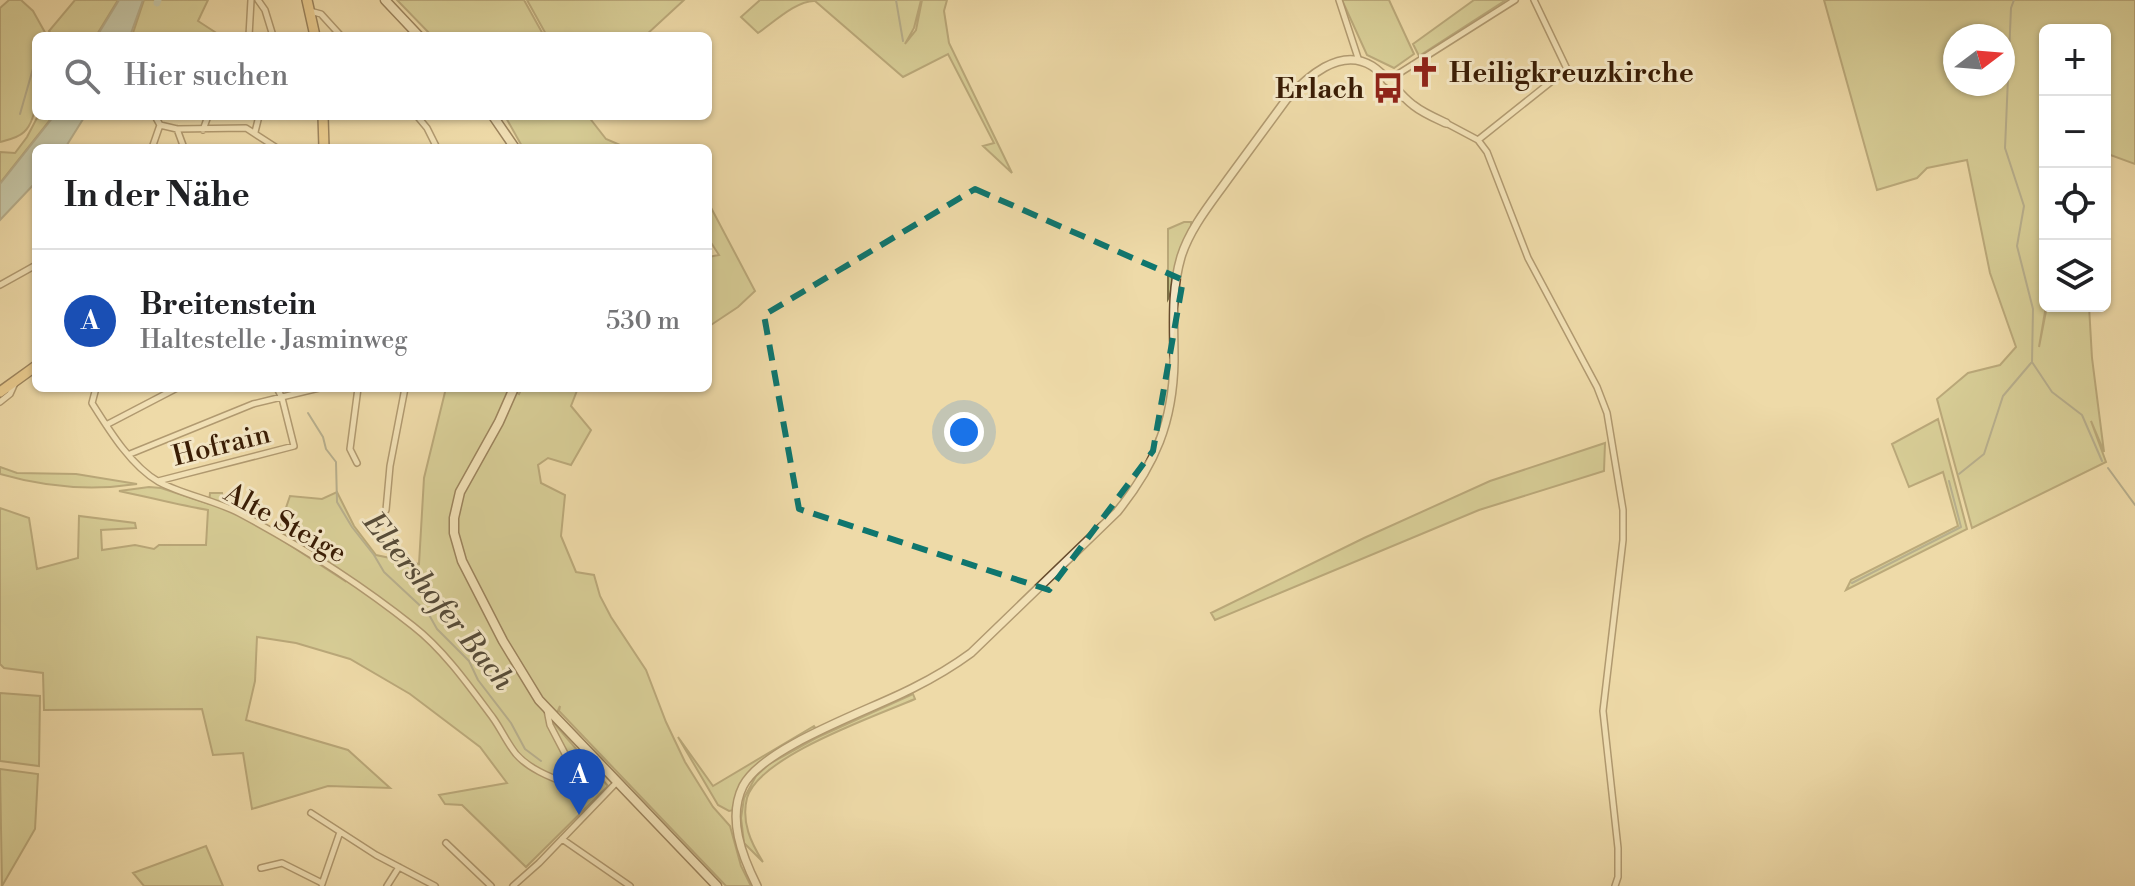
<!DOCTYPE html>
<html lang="de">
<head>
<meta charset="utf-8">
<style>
  :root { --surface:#fff; --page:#f2f2f2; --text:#202124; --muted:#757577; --line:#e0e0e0; --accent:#8f2418 }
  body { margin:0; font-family:"Libre Bodoni",serif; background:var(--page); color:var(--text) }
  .controls { position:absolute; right:24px; top:24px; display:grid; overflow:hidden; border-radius:12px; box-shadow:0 2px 6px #0004 }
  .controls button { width:72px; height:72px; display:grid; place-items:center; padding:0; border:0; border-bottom:2px solid var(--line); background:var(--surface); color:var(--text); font:40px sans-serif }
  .compass { position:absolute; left:1943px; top:24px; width:72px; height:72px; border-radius:50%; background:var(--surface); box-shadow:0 2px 6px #0004; rotate:74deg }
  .you { position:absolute; left:964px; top:432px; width:28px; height:28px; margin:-20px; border:6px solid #fff; border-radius:50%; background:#1a73e8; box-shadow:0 0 0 12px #1a73e833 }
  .badge { display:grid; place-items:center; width:52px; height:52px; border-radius:50%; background:var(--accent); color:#fff; font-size:26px; font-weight:700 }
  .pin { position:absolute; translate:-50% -66px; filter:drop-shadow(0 2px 4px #0008) }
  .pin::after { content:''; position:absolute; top:42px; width:28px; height:24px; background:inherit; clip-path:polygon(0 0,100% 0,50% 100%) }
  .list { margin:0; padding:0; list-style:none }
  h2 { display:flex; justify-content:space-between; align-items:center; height:104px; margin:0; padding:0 32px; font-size:34px }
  h2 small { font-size:26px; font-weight:400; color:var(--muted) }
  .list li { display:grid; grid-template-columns:52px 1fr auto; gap:24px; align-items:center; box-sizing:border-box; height:144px; padding:0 32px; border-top:2px solid var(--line) }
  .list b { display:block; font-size:30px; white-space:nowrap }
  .list p { margin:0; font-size:26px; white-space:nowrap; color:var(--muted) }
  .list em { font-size:26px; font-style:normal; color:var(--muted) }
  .icon { flex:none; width:44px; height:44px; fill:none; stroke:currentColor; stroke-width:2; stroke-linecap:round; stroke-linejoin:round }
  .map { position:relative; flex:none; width:2135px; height:886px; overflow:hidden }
  .search { position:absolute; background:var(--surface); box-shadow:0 2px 6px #0004; left:32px; top:32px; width:680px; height:88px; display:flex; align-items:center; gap:20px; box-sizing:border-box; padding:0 28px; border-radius:12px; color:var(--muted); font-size:30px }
  .panel { position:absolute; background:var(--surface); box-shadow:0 2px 6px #0004; left:32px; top:144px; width:680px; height:248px; border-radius:12px }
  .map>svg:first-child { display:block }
  .green { fill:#bdbe84; stroke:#7c6e44; stroke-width:2; fill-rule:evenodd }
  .water { fill:#9cb8b2; stroke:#757a6d; stroke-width:2 }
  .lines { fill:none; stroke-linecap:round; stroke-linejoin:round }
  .stream { stroke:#757a6d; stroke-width:2 }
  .canal { stroke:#9cb8b2; stroke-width:7 }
  .minor-casing { stroke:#674c2e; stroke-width:8 }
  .tertiary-casing { stroke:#674c2e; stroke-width:10 }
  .secondary-casing { stroke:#3a1d05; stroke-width:11 }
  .primary-casing { stroke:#3a1d05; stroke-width:12 }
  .minor { stroke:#f4e7c6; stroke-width:5 }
  .tertiary { stroke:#f4e7c6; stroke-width:7 }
  .secondary { stroke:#f4e7c6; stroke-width:8 }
  .primary { stroke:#e7bd74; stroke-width:9 }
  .marked { fill:none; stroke:#0f766e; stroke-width:6; stroke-dasharray:16 10; stroke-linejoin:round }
  .labels { text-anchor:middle; stroke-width:6; stroke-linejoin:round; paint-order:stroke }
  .poi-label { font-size:28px; font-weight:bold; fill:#3a1d05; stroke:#f4e7c6; text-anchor:start }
  .street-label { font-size:28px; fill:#3a1d05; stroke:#f4e7c6 }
  .water-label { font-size:30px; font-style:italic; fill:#574c39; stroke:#f4e7c6 }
</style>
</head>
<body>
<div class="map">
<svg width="2135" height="886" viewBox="0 0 2135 886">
  <rect width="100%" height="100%" fill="#eedaa8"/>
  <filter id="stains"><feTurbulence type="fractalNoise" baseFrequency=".0025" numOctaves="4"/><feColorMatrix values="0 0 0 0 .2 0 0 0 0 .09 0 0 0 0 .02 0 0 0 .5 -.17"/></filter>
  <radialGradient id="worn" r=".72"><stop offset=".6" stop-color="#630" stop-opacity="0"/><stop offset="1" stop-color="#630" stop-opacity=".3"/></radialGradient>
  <path class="green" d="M 9,0 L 21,0 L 33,11 L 47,36 L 36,36 C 36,60 43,115 24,132 C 18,138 8,140 0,142 L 0,8 Z
    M 75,0 L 118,0 L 96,36 L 53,36 L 49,31 Z
    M 144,0 L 208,0 L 198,21 L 218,34 L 132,36 Z
    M 397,0 L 524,0 L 544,36 L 432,36 Z
    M 527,0 L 684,0 L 645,36 L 547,36 Z
    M 760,0 L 921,0 L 914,28 L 905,44 L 916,30 L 922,0 L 947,0 L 944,11 L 949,43 L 1012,173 L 983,146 L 994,143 L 948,54 L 903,77 L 815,1 C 797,0 773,23 758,33 L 741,17 Z
    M 1342,0 L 1389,0 L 1414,54 L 1394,68 L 1367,55 Z
    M 1474,0 L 1506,0 L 1419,56 L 1413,44 Z
    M 1824,0 L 2135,0 L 2135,164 L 2105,153 L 2105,30 L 2045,30 L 2046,306 L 2039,347 L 2047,306 L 2089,306 L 2092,358 L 2104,452 L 2091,421 L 2106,462 L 1972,528 L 1937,399 L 1968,373 L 2000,365 L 2016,347 L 1990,273 L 1967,160 L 1927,168 L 1917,178 L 1877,190 ZM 1955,36 L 2003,36 L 2003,84 L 1955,84 Z
    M 38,116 L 53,116 L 0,183 L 0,152 L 15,153 L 27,137 Z
    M 505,116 L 588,116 L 606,139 L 627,148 L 523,148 Z
    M 708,202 L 755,291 L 738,307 L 708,327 L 708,257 L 719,255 L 708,238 Z
    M 1184,222 L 1191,222 L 1191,227 C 1185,242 1177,257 1174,272 C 1171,282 1173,290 1168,299 L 1168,229 Z
    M 446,388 L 510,388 L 519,394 L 522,388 L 578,388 L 571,406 L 591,430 L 571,465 L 548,458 L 538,465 L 541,483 L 565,495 L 561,536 L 576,572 L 594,575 L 600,596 L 611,617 L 646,670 L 666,722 L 685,762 L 713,807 L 730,826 L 741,866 L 751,886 L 726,886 L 559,711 L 560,706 L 553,722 L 608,786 L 526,867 L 462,805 L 445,804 L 439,795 L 507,783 L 480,747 L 410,694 L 350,659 L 296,643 L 257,637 L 255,681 L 246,720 L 348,750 L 390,788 L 328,786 L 252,809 L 243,753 L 213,755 L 202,709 L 44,710 L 43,673 L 4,668 L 0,664 L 0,508 L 29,518 L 37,569 L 78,558 L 79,516 L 135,523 L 136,528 L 101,530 L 102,550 L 135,545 L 154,549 L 159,545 L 206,545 L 208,510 C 177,505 149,497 119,491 L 149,487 L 161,488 L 209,504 L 210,493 L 222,493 L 223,504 L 241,506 L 242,514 L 345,581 L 345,575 L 278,531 L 290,496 L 322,499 L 337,492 L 354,526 L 376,555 L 419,564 L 424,478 Z
    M 1938,419 L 1967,529 L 1846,590 L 1851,580 L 1958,526 L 1943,472 L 1909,487 L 1892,444 Z
    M 1605,443 L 1604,471 L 1479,510 L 1215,620 L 1211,613 L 1364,538 L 1490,481 Z
    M 0,467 L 17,473 L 76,474 L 137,484 C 91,491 45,487 0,474 Z
    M 0,693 L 40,696 L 39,766 L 0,761 Z
    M 913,694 L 915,699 C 876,716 759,756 747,798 C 741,822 751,843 763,862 L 744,843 L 741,818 L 744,798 L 756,776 L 769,764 L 816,738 Z
    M 814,726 L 817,730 L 745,778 L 734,810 L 729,811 L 718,805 L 678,737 L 713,786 Z
    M 0,769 L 38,774 L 35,829 L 2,886 Z
    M 206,846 L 223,886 L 144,886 L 133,873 Z"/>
  <path class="water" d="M 119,0 L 143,0 L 130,36 L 97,36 Z
    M 54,116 L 85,116 L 65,148 L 36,148 L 36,182 L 0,220 L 0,184 Z"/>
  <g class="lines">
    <path class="stream" d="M 896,0 L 903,41
      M 2014,0 L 2011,8 L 2005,148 L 2024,206 L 2017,246 L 2033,309 L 2032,362 L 2052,392 L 2082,415 L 2102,461
      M 20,114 L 36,58
      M 308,413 L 323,437 L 326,449 L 336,462 L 337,502 L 352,527 L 374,555 L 384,572 L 428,613 L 437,629 L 469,661 L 478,680 L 511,723 L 525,749 L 541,761
      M 2108,468 L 2135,505
      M 1959,474 L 1984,454 L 2003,396 L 2031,363
      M 1852,583 L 1961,527 L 1949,481"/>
    <path class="canal" d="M 157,3 L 158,0"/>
    <defs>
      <path id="minor" d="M 258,0 L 265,10 L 273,36
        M 1339,0 L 1359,61
        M 310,11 L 321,14 L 341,36
        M 249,36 L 251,0
        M 1387,81 L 1515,0
        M 155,116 L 160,125 L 177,129 L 246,128 L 277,148
        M 417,116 L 427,128 L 437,148
        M 1446,123 L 1478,140 L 1487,152 L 1528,258 L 1597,387 L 1607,413 L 1623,510 L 1623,540 L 1603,711 L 1618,848 L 1618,877 L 1615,886
        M 177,129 L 184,148
        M 203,130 L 208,116
        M 255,132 L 259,116
        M 1478,140 L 1567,69 L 1534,0
        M 152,148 L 160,125
        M 0,285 L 36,265
        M 96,388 L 92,403 C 109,430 131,466 159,482 C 184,495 214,500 239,513 C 299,545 360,584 413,626 C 444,650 470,687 493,718 C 501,729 507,743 516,754 C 529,769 550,777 568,784 L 573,769 L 550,725 L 547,710
        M 0,402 L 10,394 L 15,383
        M 106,425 L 177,388
        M 130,454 L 253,404 L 319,388
        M 357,463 L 350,449 L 358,388
        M 158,481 L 294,446 L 282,398 L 277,388
        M 386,510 L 390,466 L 405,388
        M 311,813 L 376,855 L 435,886
        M 562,839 L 630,886
        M 446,843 L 491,886
        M 261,868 L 282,863 L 322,883
        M 322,884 L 340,832
        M 387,886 L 399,867
        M 513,886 L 539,863 L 616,783"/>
      <path id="tertiary" d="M 757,886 C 742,856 727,818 743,786 C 764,746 871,710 913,688 C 933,678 952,667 971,653 L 1117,512 C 1155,465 1173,422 1174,361 C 1174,326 1171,291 1181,257 C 1190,228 1211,203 1228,179 C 1247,153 1267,126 1286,100 C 1306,78 1340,46 1372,66 C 1388,76 1398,94 1413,105 C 1423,113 1435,118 1446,123"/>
      <path id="secondary" d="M 385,0 L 419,36
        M 493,116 L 515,148
        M 514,388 L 499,422 L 460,492 L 454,518 L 454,533 L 462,561 L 503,641 L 539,700 L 717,886"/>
      <path id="primary" d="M 307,0 L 315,36
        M 323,116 L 324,148
        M 0,392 L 36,366"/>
    </defs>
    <use href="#minor" class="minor-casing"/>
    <use href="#tertiary" class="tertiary-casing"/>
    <use href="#secondary" class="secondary-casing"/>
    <use href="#primary" class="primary-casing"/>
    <use href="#minor" class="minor"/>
    <use href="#tertiary" class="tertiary"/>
    <use href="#secondary" class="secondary"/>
    <use href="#primary" class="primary"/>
  </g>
  <path d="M0 0H2135V886H0ZM 975,189 L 1183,280 L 1153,451 L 1049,590 L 799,509 L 764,315 Z" fill="#eedaa8" fill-opacity=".55" fill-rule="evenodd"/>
  <path class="marked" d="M 975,189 L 1183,280 L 1153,451 L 1049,590 L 799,509 L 764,315 Z"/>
  <defs>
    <symbol id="church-bare" viewBox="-9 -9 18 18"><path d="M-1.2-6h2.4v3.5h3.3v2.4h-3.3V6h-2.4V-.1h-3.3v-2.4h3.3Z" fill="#8f2418" stroke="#f4e7c6" stroke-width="2.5" paint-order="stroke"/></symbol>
    <symbol id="bus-bare" viewBox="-9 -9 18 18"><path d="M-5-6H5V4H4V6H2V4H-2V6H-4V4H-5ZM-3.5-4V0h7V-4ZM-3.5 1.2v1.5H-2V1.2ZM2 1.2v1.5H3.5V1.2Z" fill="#8f2418" stroke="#f4e7c6" stroke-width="2.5" paint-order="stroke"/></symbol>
  </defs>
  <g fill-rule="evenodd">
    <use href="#church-bare" x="1403" y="50" width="44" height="44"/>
    <use href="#bus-bare" x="1366" y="66" width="44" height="44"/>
  </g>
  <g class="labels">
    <g class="poi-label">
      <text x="1449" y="82">Heiligkreuzkirche</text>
      <text x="1364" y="98" text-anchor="end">Erlach</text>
    </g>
    <g class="street-label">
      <text transform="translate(221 444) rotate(-14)" y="10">Hofrain</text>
      <text transform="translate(286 522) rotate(29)" y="10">Alte Steige</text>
    </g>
    <g class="water-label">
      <text transform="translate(439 601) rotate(51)" y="10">Eltershofer Bach</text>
    </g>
  </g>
  <rect width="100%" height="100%" filter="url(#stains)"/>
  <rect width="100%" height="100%" fill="url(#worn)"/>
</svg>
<div class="controls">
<button>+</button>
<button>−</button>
<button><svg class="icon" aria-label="locate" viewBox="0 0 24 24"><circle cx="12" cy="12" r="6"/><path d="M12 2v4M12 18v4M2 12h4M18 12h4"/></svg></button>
<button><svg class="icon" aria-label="layers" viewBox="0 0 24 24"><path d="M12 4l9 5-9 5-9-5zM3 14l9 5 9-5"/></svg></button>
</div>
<svg class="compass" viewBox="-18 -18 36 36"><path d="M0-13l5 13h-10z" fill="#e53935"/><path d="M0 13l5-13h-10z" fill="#757577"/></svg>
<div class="you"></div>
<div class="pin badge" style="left:579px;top:815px;background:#1a4fb4">A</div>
<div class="search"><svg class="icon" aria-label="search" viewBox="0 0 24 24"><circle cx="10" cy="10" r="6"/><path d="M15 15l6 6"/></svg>Hier suchen</div>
<section class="panel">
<h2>In der Nähe<small></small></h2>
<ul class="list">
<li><span class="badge" style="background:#1a4fb4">A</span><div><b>Breitenstein</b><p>Haltestelle · Jasminweg</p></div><em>530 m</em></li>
</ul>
</section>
</div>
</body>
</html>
